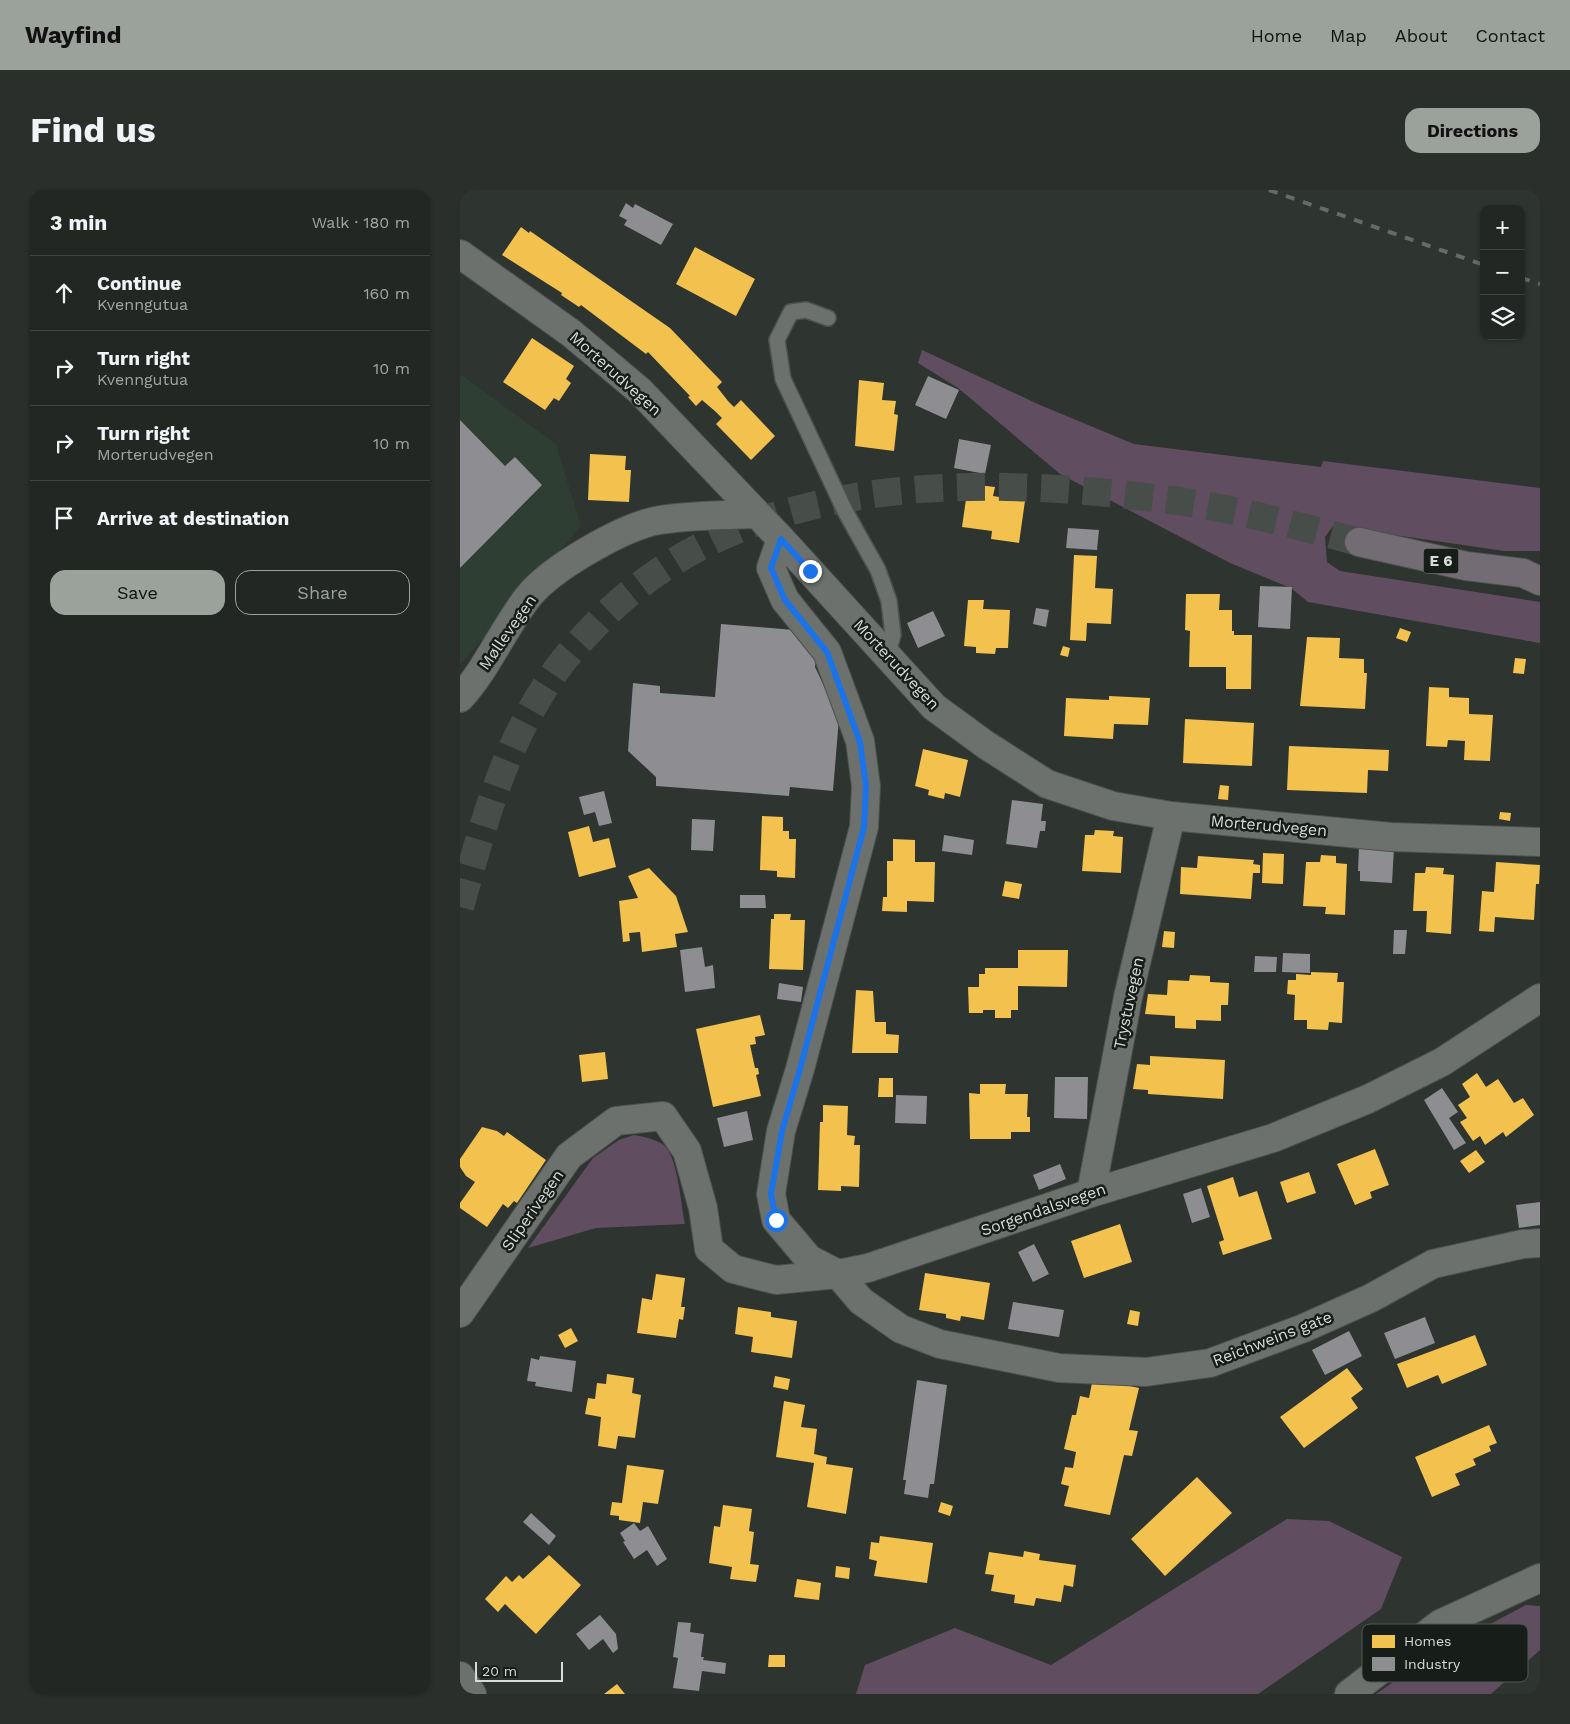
<!DOCTYPE html>
<html lang="en">
<head>
<meta charset="utf-8">
<style>
  :root { --surface:#222723; --page:#2a2f2b; --text:#f1f3f6; --muted:#a2a5a6; --line:#3f4441; --accent:#9ba29c }
  body { margin:0; font-family:"Work Sans",sans-serif; background:var(--page); color:var(--text) }
  .controls { position:absolute; right:15px; top:15px; display:grid; overflow:hidden; border-radius:10px; box-shadow:0 1px 4px #0004 }
  .controls button { width:45px; height:45px; display:grid; place-items:center; padding:0; border:0; border-bottom:1px solid var(--line); background:var(--surface); color:var(--text); font:25px sans-serif }
  .scale { position:absolute; left:15px; bottom:12px; width:88px; box-sizing:border-box; padding-left:5px; border:2px solid #d6ddd7; border-top:0; font-size:14px; line-height:18px; white-space:nowrap; color:#d6ddd7; -webkit-text-stroke:4px #171d18; paint-order:stroke }
  .stop { position:absolute; width:15px; height:15px; margin:-11px; border:4px solid #1a73e8; border-radius:50%; background:#fff }
  .stop.end { background:#1a73e8; border-color:#fff; box-shadow:0 1px 5px #0008 }
  .list { margin:0; padding:0; list-style:none }
  h2 { display:flex; justify-content:space-between; align-items:center; height:65px; margin:0; padding:0 20px; font-size:21px }
  h2 small { font-size:16px; font-weight:400; color:var(--muted) }
  .list li { display:grid; grid-template-columns:32px 1fr auto; gap:15px; align-items:center; box-sizing:border-box; height:75px; padding:0 20px; border-top:1px solid var(--line) }
  .list b { display:block; font-size:19px; white-space:nowrap }
  .list p { margin:0; font-size:16px; white-space:nowrap; color:var(--muted) }
  .list em { font-size:16px; font-style:normal; color:var(--muted) }
  .actions { display:flex; gap:10px; padding:15px 20px }
  .actions a { flex:1; padding:11px 0; border:1px solid var(--accent); border-radius:15px; text-align:center; font-size:18px; color:var(--accent) }
  .actions .main { background:var(--accent); color:#111 }
  .icon { flex:none; width:28px; height:28px; fill:none; stroke:currentColor; stroke-width:2; stroke-linecap:round; stroke-linejoin:round }
  .map { position:relative; flex:none; width:1080px; height:1504px; overflow:hidden; border-radius:15px }
  header { display:flex; align-items:center; gap:30px; box-sizing:border-box; height:70px; padding:0 25px; background:var(--accent); color:#111 }
  header strong { font-size:24px }
  nav { display:flex; gap:28px; margin-inline-start:auto; font-size:18px }
  .intro { display:flex; align-items:center; justify-content:space-between; box-sizing:border-box; height:120px; padding:0 30px }
  h1 { margin:0; font-size:35px }
  .button { padding:12px 22px; border-radius:15px; background:var(--accent); color:#111; font-size:18px; font-weight:700 }
  main { display:flex; gap:30px; padding:0 30px }
  aside { flex:1; background:var(--surface); border-radius:15px; box-shadow:0 1px 4px #0004 }
  .map>svg:first-child { display:block }
  .built { fill:#2f3e32 }
  .green { fill:#604d5f }
  .homes { fill:#f2c14e }
  .industry { fill:#8d8d92 }
  .lines { fill:none; stroke-linecap:round; stroke-linejoin:round }
  .highway-tunnel { stroke:#474d48; stroke-width:28; stroke-dasharray:28 14; stroke-linecap:butt }
  .lane-casing { stroke:#4c524d; stroke-width:18 }
  .street-casing { stroke:#4c524d; stroke-width:30 }
  .highway-casing { stroke:#4c524d; stroke-width:30 }
  .lane { stroke:#6d716e; stroke-width:15 }
  .street { stroke:#6d716e; stroke-width:28 }
  .highway { stroke:#736c74; stroke-width:28 }
  .rail { stroke:#656a66; stroke-width:4; stroke-dasharray:9 9; stroke-linecap:butt }
  .route { stroke:#1a73e8; stroke-width:6 }
  .labels { text-anchor:middle; stroke-width:5; stroke-linejoin:round; paint-order:stroke }
  .shield { fill:#171d18; stroke:#9da39e; stroke-width:1 }
  .shield-label { font-size:15px; font-weight:bold; fill:#d6ddd7 }
  .street-label { font-size:16px; fill:#d6ddd7; stroke:#171d18 }
  .key { fill:#171d18; stroke:#505751; stroke-width:1 }
  .key-label { font-size:14px; fill:#d6ddd7 }
</style>
</head>
<body>
<header>
<strong>Wayfind</strong>
<nav><a>Home</a><a>Map</a><a>About</a><a>Contact</a></nav>
</header>
<div class="intro"><h1>Find us</h1><a class="button">Directions</a></div>
<main>
<aside>
<h2>3 min<small>Walk · 180 m</small></h2>
<ul class="list">
<li><svg class="icon" aria-label="ahead" viewBox="0 0 24 24"><path d="M12 20V5M6 11l6-6 6 6"/></svg><div><b>Continue</b><p>Kvenngutua</p></div><em>160 m</em></li>
<li><svg class="icon" aria-label="right" viewBox="0 0 24 24"><path d="M7 20v-9h11M14 6l5 5-5 5"/></svg><div><b>Turn right</b><p>Kvenngutua</p></div><em>10 m</em></li>
<li><svg class="icon" aria-label="right" viewBox="0 0 24 24"><path d="M7 20v-9h11M14 6l5 5-5 5"/></svg><div><b>Turn right</b><p>Morterudvegen</p></div><em>10 m</em></li>
<li><svg class="icon" aria-label="arrive" viewBox="0 0 24 24"><path d="M6 21V4h12l-3 4 3 4H6"/></svg><div><b>Arrive at destination</b></div></li>
</ul>
<div class="actions"><a class="main">Save</a><a>Share</a></div>
</aside>
<div class="map">
<svg width="1080" height="1504" viewBox="0 0 1080 1504">
  <rect width="100%" height="100%" fill="#2e342f"/>
  <path class="built" d="M 0,184 L 96,254 L 121,336 L 0,475 Z"/>
  <path class="green" d="M 462,160 L 580,215 L 674,254 L 861,277 L 863,271 L 1080,298 L 1080,361 L 1044,361 L 873,336 L 865,347 L 867,372 L 880,381 L 1080,412 L 1080,453 L 848,412 L 831,398 L 770,373 L 600,284 L 498,198 L 458,173 Z
    M 174,945 C 185,947 195,949 204,955 C 218,967 221,1016 225,1034 L 136,1038 L 68,1058 L 133,968 L 159,950 Z
    M 827,1329 L 869,1331 L 942,1367 L 921,1419 L 798,1504 L 396,1504 L 405,1475 L 495,1438 L 591,1475 Z
    M 1066,1415 L 1080,1416 L 1080,1460 L 1031,1504 L 916,1504 L 975,1463 Z"/>
  <path class="homes" d="M 61,37 L 69,43 L 70,41 L 210,138 L 262,192 L 257,197 L 268,211 L 274,217 L 281,210 L 315,246 L 291,270 L 256,234 L 262,228 L 256,222 L 242,210 L 236,216 L 228,207 L 230,206 L 188,162 L 186,164 L 121,115 L 119,117 L 101,105 L 102,103 L 42,65 Z
    M 235,57 L 295,89 L 276,126 L 216,94 Z
    M 72,148 L 114,176 L 106,189 L 111,193 L 99,211 L 94,208 L 85,220 L 43,192 Z
    M 399,190 L 424,193 L 422,210 L 436,211 L 434,224 L 438,225 L 434,261 L 395,256 Z
    M 130,264 L 166,266 L 165,280 L 171,280 L 169,312 L 128,310 Z
    M 518,295 L 535,297 L 533,306 L 565,311 L 559,353 L 531,349 L 532,341 L 502,337 L 507,302 L 517,304 Z
    M 614,365 L 637,366 L 635,398 L 653,399 L 651,434 L 627,433 L 626,451 L 610,450 Z
    M 726,404 L 760,404 L 759,420 L 772,420 L 772,441 L 774,441 L 774,445 L 792,445 L 791,499 L 766,499 L 766,477 L 729,477 L 730,441 L 725,440 Z
    M 508,410 L 524,410 L 523,419 L 550,420 L 548,458 L 536,458 L 535,464 L 516,463 L 516,457 L 504,456 Z
    M 940,438 L 951,442 L 947,452 L 936,448 Z
    M 847,447 L 880,448 L 879,468 L 904,469 L 904,483 L 907,483 L 905,519 L 840,516 Z
    M 603,456 L 610,458 L 608,467 L 600,465 Z
    M 1055,468 L 1066,469 L 1064,484 L 1053,483 Z
    M 969,497 L 989,498 L 989,507 L 1009,508 L 1009,524 L 1033,525 L 1030,571 L 1004,570 L 1005,551 L 988,550 L 987,557 L 966,556 Z
    M 649,506 L 690,508 L 688,535 L 654,534 L 653,549 L 604,546 L 606,508 L 649,510 Z
    M 725,529 L 794,533 L 792,576 L 723,573 Z
    M 829,556 L 929,560 L 928,581 L 908,580 L 907,603 L 827,600 Z
    M 463,559 L 508,570 L 500,607 L 485,603 L 484,609 L 468,605 L 469,600 L 455,596 Z
    M 760,595 L 769,596 L 768,610 L 758,609 Z
    M 1040,622 L 1051,623 L 1050,631 L 1039,629 Z
    M 302,626 L 323,627 L 323,641 L 329,641 L 329,649 L 336,649 L 335,688 L 317,687 L 317,681 L 300,680 Z
    M 129,636 L 133,652 L 149,648 L 156,677 L 119,687 L 108,642 Z
    M 635,640 L 654,641 L 653,646 L 663,647 L 661,683 L 622,681 L 625,645 L 634,645 Z
    M 433,649 L 455,650 L 455,672 L 475,672 L 474,712 L 447,711 L 447,722 L 422,721 L 423,707 L 427,707 L 427,671 L 433,671 Z
    M 803,663 L 824,664 L 823,694 L 802,693 Z
    M 861,665 L 876,666 L 876,673 L 887,674 L 885,725 L 865,724 L 866,717 L 843,716 L 846,672 L 860,672 Z
    M 738,666 L 794,670 L 793,674 L 800,675 L 800,683 L 793,683 L 791,709 L 720,704 L 721,677 L 737,678 Z
    M 1036,672 L 1080,675 L 1079,694 L 1076,694 L 1074,730 L 1035,727 L 1034,742 L 1019,741 L 1022,701 L 1034,702 Z
    M 966,677 L 984,678 L 983,684 L 994,685 L 991,744 L 966,742 L 967,721 L 953,721 L 955,683 L 965,683 Z
    M 189,678 L 216,706 L 228,742 L 215,744 L 217,757 L 182,762 L 180,742 L 169,743 L 170,751 L 163,752 L 159,711 L 178,708 L 168,686 Z
    M 545,691 L 562,694 L 559,709 L 542,706 Z
    M 314,724 L 331,724 L 330,730 L 345,730 L 343,780 L 309,779 L 311,729 L 314,729 Z
    M 704,741 L 715,742 L 714,758 L 702,757 Z
    M 558,760 L 608,760 L 607,797 L 558,796 L 558,820 L 551,820 L 551,828 L 535,828 L 535,820 L 523,820 L 523,823 L 509,823 L 508,797 L 519,797 L 519,784 L 525,784 L 525,778 L 558,778 Z
    M 851,782 L 878,783 L 877,792 L 884,792 L 882,833 L 869,832 L 868,840 L 847,839 L 847,830 L 834,830 L 835,805 L 827,804 L 828,790 L 836,790 L 836,784 L 851,785 Z
    M 730,785 L 750,786 L 750,792 L 769,793 L 768,815 L 761,815 L 761,831 L 736,830 L 736,839 L 715,838 L 715,826 L 685,824 L 688,804 L 707,805 L 708,790 L 729,791 Z
    M 396,800 L 413,801 L 415,832 L 426,832 L 426,844 L 439,845 L 438,863 L 392,863 Z
    M 300,825 L 305,845 L 295,847 L 296,854 L 290,855 L 295,878 L 298,878 L 299,884 L 296,885 L 301,906 L 253,917 L 236,839 Z
    M 145,862 L 148,889 L 122,892 L 119,865 Z
    M 690,866 L 765,870 L 763,909 L 688,904 L 688,900 L 673,899 L 677,874 L 690,875 Z
    M 1017,883 L 1026,897 L 1038,889 L 1054,913 L 1063,908 L 1074,925 L 1046,947 L 1043,942 L 1025,955 L 1020,946 L 1013,951 L 1000,932 L 1007,928 L 998,915 L 1010,907 L 1002,894 Z
    M 419,888 L 433,888 L 433,907 L 418,907 Z
    M 520,894 L 546,894 L 545,904 L 568,904 L 567,927 L 570,927 L 570,942 L 551,942 L 551,949 L 510,949 L 509,903 L 520,904 Z
    M 363,915 L 388,916 L 387,945 L 395,946 L 394,955 L 400,955 L 399,997 L 381,996 L 381,1001 L 358,1000 L 360,932 L 363,932 Z
    M 22,937 L 37,941 L 44,946 L 47,942 L 86,970 L 57,1013 L 54,1011 L 48,1018 L 43,1014 L 27,1037 L 0,1018 L 0,1013 L 15,992 L 6,986 L 0,977 L 0,969 Z
    M 915,959 L 929,995 L 910,1002 L 912,1008 L 895,1015 L 877,974 Z
    M 1016,960 L 1025,972 L 1009,983 L 1000,971 Z
    M 849,982 L 856,1003 L 827,1013 L 820,992 Z
    M 773,987 L 779,1007 L 797,1001 L 812,1049 L 763,1065 L 759,1052 L 764,1050 L 747,996 Z
    M 660,1034 L 672,1072 L 624,1088 L 611,1051 Z
    M 465,1083 L 530,1093 L 524,1130 L 501,1126 L 500,1131 L 486,1128 L 486,1124 L 459,1120 Z
    M 196,1084 L 225,1088 L 221,1117 L 225,1117 L 223,1130 L 219,1129 L 216,1148 L 177,1143 L 182,1108 L 192,1110 Z
    M 278,1117 L 311,1122 L 311,1127 L 337,1131 L 332,1168 L 291,1162 L 293,1147 L 275,1144 Z
    M 670,1120 L 680,1122 L 678,1136 L 667,1134 Z
    M 111,1138 L 118,1151 L 105,1158 L 98,1145 Z
    M 1015,1145 L 1027,1175 L 982,1194 L 978,1185 L 947,1198 L 937,1174 Z
    M 887,1178 L 903,1199 L 891,1208 L 898,1218 L 844,1258 L 820,1227 Z
    M 147,1184 L 174,1188 L 172,1203 L 181,1205 L 175,1248 L 158,1246 L 156,1259 L 138,1256 L 141,1227 L 125,1224 L 128,1208 L 135,1209 L 137,1193 L 146,1194 Z
    M 315,1186 L 330,1189 L 328,1200 L 313,1197 Z
    M 633,1188 L 679,1198 L 669,1240 L 678,1241 L 672,1266 L 664,1265 L 650,1325 L 604,1316 L 609,1296 L 601,1294 L 605,1277 L 613,1278 L 616,1262 L 604,1259 L 612,1225 L 616,1225 L 620,1206 L 629,1208 Z
    M 324,1211 L 345,1215 L 341,1237 L 357,1239 L 354,1264 L 367,1267 L 366,1274 L 393,1278 L 386,1324 L 347,1317 L 354,1273 L 316,1267 Z
    M 1029,1235 L 1037,1253 L 1029,1256 L 1031,1261 L 1013,1269 L 1016,1275 L 995,1284 L 1000,1295 L 972,1307 L 955,1267 Z
    M 167,1275 L 204,1280 L 198,1314 L 183,1312 L 180,1333 L 159,1330 L 159,1326 L 150,1325 L 152,1312 L 162,1313 Z
    M 737,1287 L 772,1323 L 705,1386 L 671,1349 Z
    M 481,1312 L 493,1316 L 490,1326 L 478,1322 Z
    M 263,1315 L 292,1319 L 289,1341 L 294,1342 L 290,1374 L 299,1375 L 296,1392 L 270,1389 L 272,1377 L 249,1373 L 254,1336 L 260,1337 Z
    M 420,1346 L 473,1353 L 467,1393 L 414,1386 L 417,1371 L 409,1369 L 411,1352 L 419,1353 Z
    M 564,1361 L 580,1364 L 579,1370 L 616,1375 L 613,1397 L 604,1395 L 601,1412 L 576,1408 L 574,1416 L 554,1413 L 555,1405 L 531,1401 L 534,1385 L 525,1384 L 529,1362 L 563,1367 Z
    M 89,1365 L 121,1395 L 76,1444 L 45,1414 L 38,1422 L 25,1409 L 46,1386 L 52,1392 L 59,1385 L 63,1389 Z
    M 376,1376 L 390,1378 L 389,1389 L 375,1387 Z
    M 337,1389 L 361,1393 L 359,1410 L 334,1407 Z
    M 309,1465 L 325,1465 L 325,1477 L 308,1477 Z
    M 157,1494 L 165,1504 L 144,1504 Z"/>
  <path class="industry" d="M 166,13 L 173,18 L 175,14 L 213,34 L 201,55 L 164,35 L 167,30 L 159,26 Z
    M 468,186 L 499,200 L 486,229 L 455,215 Z
    M 0,230 L 45,276 L 55,267 L 82,295 L 0,378 Z
    M 499,249 L 531,255 L 525,284 L 494,278 Z
    M 608,338 L 639,340 L 637,360 L 606,358 Z
    M 800,396 L 832,397 L 830,439 L 798,437 Z
    M 576,418 L 589,420 L 586,437 L 573,434 Z
    M 473,421 L 485,446 L 458,458 L 447,433 Z
    M 261,434 L 334,440 L 356,470 L 355,477 L 379,528 L 373,601 L 330,597 L 329,606 L 196,596 L 196,587 L 168,561 L 173,493 L 200,496 L 200,503 L 255,507 Z
    M 144,601 L 152,633 L 139,636 L 135,622 L 124,625 L 119,607 Z
    M 552,610 L 583,614 L 581,631 L 586,631 L 585,641 L 580,641 L 577,658 L 546,654 Z
    M 232,629 L 255,630 L 253,661 L 231,660 Z
    M 484,645 L 514,650 L 512,665 L 482,661 Z
    M 899,656 L 934,658 L 932,693 L 900,691 L 900,681 L 898,681 Z
    M 280,705 L 305,705 L 306,718 L 280,718 Z
    M 934,740 L 947,740 L 945,764 L 933,764 Z
    M 242,757 L 245,777 L 253,775 L 255,798 L 225,802 L 220,760 Z
    M 823,763 L 850,764 L 850,783 L 822,782 Z
    M 795,766 L 817,767 L 816,782 L 794,782 Z
    M 319,793 L 343,797 L 341,812 L 317,809 Z
    M 595,887 L 628,887 L 627,929 L 594,928 Z
    M 982,898 L 998,922 L 989,928 L 1006,953 L 994,960 L 964,910 Z
    M 436,905 L 467,906 L 466,934 L 435,933 Z
    M 287,921 L 293,950 L 264,957 L 257,928 Z
    M 600,974 L 606,989 L 579,1000 L 573,985 Z
    M 741,998 L 750,1027 L 732,1033 L 723,1004 Z
    M 1080,1012 L 1080,1035 L 1059,1038 L 1056,1015 Z
    M 574,1054 L 589,1084 L 573,1092 L 558,1062 Z
    M 553,1112 L 604,1120 L 599,1147 L 548,1139 Z
    M 965,1127 L 975,1153 L 935,1169 L 924,1143 Z
    M 889,1141 L 902,1166 L 865,1185 L 852,1160 Z
    M 80,1166 L 116,1171 L 112,1202 L 75,1196 L 76,1192 L 67,1191 L 71,1168 L 79,1170 Z
    M 457,1190 L 487,1195 L 474,1294 L 470,1294 L 468,1308 L 444,1304 L 446,1290 L 443,1290 Z
    M 71,1323 L 96,1346 L 89,1355 L 63,1332 Z
    M 174,1333 L 180,1341 L 188,1336 L 207,1369 L 197,1376 L 187,1360 L 174,1369 L 163,1352 L 165,1351 L 160,1343 Z
    M 140,1425 L 156,1444 L 158,1459 L 153,1463 L 143,1449 L 129,1460 L 116,1444 Z
    M 218,1432 L 231,1433 L 230,1442 L 244,1444 L 241,1467 L 244,1467 L 243,1470 L 266,1473 L 265,1484 L 242,1481 L 239,1501 L 213,1498 L 218,1468 L 213,1467 Z"/>
  <g class="lines">
    <path class="highway-tunnel" d="M 0,717 C 25,629 43,556 97,479 C 110,461 127,444 142,428 C 292,280 523,285 718,311 C 777,319 842,337 899,352"/>
    <defs>
      <path id="lane" d="M 368,128 L 346,120 L 331,122 L 317,150 L 323,189 L 385,321 L 418,380 L 429,411 L 433,445 L 427,465"/>
      <path id="street" d="M 0,64 L 111,143 L 180,201 L 321,349 L 474,517 L 526,555 L 587,594 L 653,616 L 711,626 L 931,647 L 1080,652
        M 321,349 L 311,378 L 325,410 L 367,462 L 400,551 L 406,596 L 404,637 L 340,879 L 321,941 L 311,1004 L 316,1030 L 349,1069 L 378,1084 L 401,1111 L 441,1139 L 480,1154 L 599,1178 L 686,1182 L 750,1173 L 844,1138 L 911,1108 L 973,1074 L 1063,1054 L 1080,1053
        M 0,508 C 27,479 43,439 68,407 C 91,378 164,336 200,330 C 231,325 264,325 295,324
        M 631,1003 L 668,807 L 711,626
        M 0,1123 L 109,966 L 156,931 L 203,926 L 227,961 L 243,1018 L 249,1059 L 273,1079 L 316,1090 L 378,1084 L 408,1078 L 631,1003 L 813,948 L 908,909 L 982,872 L 1080,808
        M 0,1486 L 12,1504
        M 889,1504 L 980,1434 L 1080,1388"/>
      <path id="highway" d="M 899,352 L 1006,376 L 1063,383 L 1080,391"/>
    </defs>
    <use href="#lane" class="lane-casing"/>
    <use href="#street" class="street-casing"/>
    <use href="#highway" class="highway-casing"/>
    <use href="#lane" class="lane"/>
    <use href="#street" class="street"/>
    <use href="#highway" class="highway"/>
    <path class="rail" d="M 809,0 L 1024,75
      M 1061,88 L 1080,94"/>
  </g>
  <g class="lines">
    <path class="route" d="M 316,1030 L 311,1004 L 322,941 L 340,879 L 404,637 L 406,596 L 400,552 L 367,462 L 325,410 L 311,378 L 321,349 L 350,381"/>
  </g>
  <g class="labels">
    <rect class="shield" x="963.5" y="358.5" width="35" height="25" rx="4"/>
    <g class="shield-label">
      <text x="981" y="376">E 6</text>
    </g>
    <g class="street-label">
      <text transform="translate(156 183) rotate(42)" y="6">Morterudvegen</text>
      <text transform="translate(47 442) rotate(-55)" y="6">Møllevegen</text>
      <text transform="translate(437 474) rotate(47)" y="6">Morterudvegen</text>
      <text transform="translate(809 635) rotate(5)" y="6">Morterudvegen</text>
      <text transform="translate(668 813) rotate(-78)" y="6">Trystuvegen</text>
      <text transform="translate(583 1019) rotate(-19)" y="6">Sorgendalsvegen</text>
      <text transform="translate(72 1020) rotate(-55)" y="6">Sliperivegen</text>
      <text transform="translate(812 1148) rotate(-21)" y="6">Reichweins gate</text>
    </g>
  </g>
  <rect x="902" y="1434" width="166" height="58" rx="8" class="key"/>
  <rect x="912" y="1445" width="23" height="13" fill="#f2c14e"/>
  <rect x="912" y="1467" width="23" height="14" fill="#8d8d92"/>
  <g class="key-label">
    <text x="944" y="1456">Homes</text>
    <text x="944" y="1479">Industry</text>
  </g>
</svg>
<div class="controls">
<button>+</button>
<button>−</button>
<button><svg class="icon" aria-label="layers" viewBox="0 0 24 24"><path d="M12 4l9 5-9 5-9-5zM3 14l9 5 9-5"/></svg></button>
</div>
<div class="scale">20 m</div>
<div class="stop" style="left:316px;top:1030px"></div>
<div class="stop end" style="left:350px;top:381px"></div>
</div>
</main>
</body>
</html>
